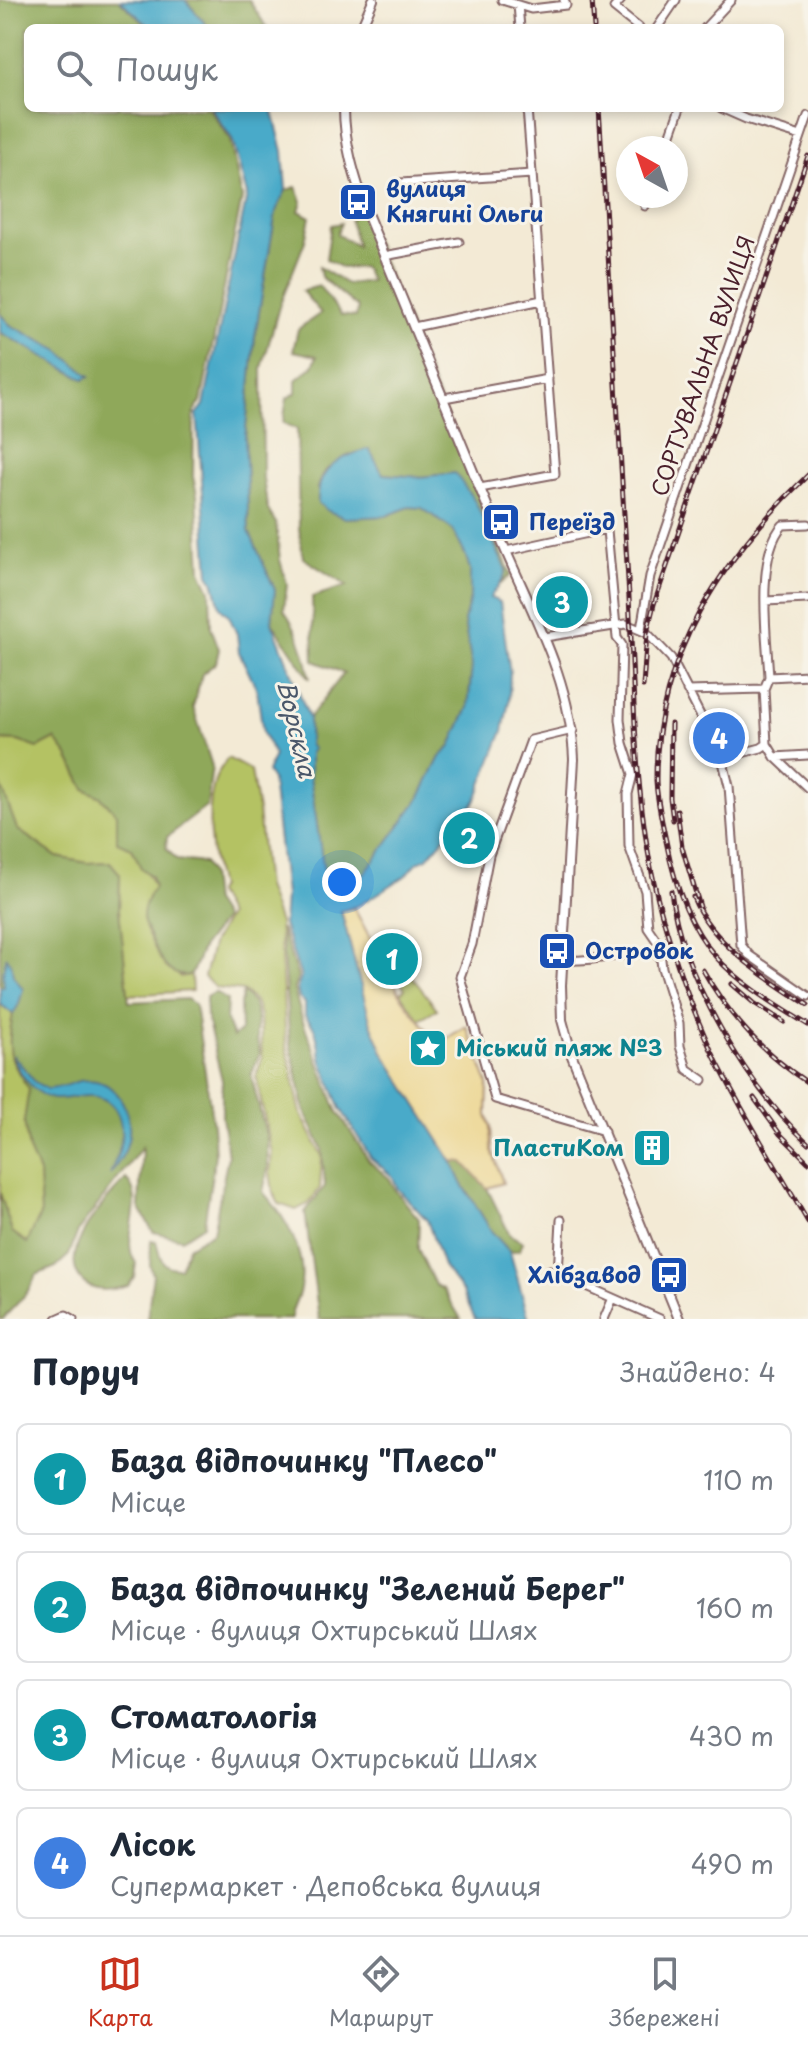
<!DOCTYPE html>
<html lang="uk">
<head>
<meta charset="utf-8">
<style>
  :root { --surface:#fff; --page:#f2f2f3; --text:#1f2937; --muted:#747a83; --line:#e0e1e3; --accent:#c8321e }
  body { margin:0; font-family:"Playpen Sans",sans-serif; background:var(--page); color:var(--text) }
  .compass { position:absolute; left:616px; top:136px; width:72px; height:72px; border-radius:50%; background:var(--surface); box-shadow:0 4px 12px #0003; rotate:320deg }
  .you { position:absolute; left:342px; top:882px; width:28px; height:28px; margin:-20px; border:6px solid #fff; border-radius:50%; background:#1a73e8; box-shadow:0 0 0 12px #1a73e833 }
  .badge { display:grid; place-items:center; width:52px; height:52px; border-radius:50%; background:var(--accent); color:#fff; font-size:26px; font-weight:700 }
  .pin { position:absolute; translate:-50% -50%; border:4px solid #fff; box-shadow:0 2px 8px #0006 }
  .list { margin:0; padding:0; list-style:none }
  h2 { display:flex; justify-content:space-between; align-items:center; height:104px; margin:0; padding:0 32px; font-size:34px }
  h2 small { font-size:26px; font-weight:400; color:var(--muted) }
  .list li { display:grid; grid-template-columns:52px 1fr auto; gap:24px; align-items:center; box-sizing:border-box; height:112px; margin:0 16px 16px; padding:0 16px; border:2px solid var(--line); border-radius:12px }
  .list b { display:block; font-size:30px; white-space:nowrap }
  .list p { margin:0; font-size:26px; white-space:nowrap; color:var(--muted) }
  .list em { font-size:26px; font-style:normal; color:var(--muted) }
  .icon { flex:none; width:44px; height:44px; fill:none; stroke:currentColor; stroke-width:2; stroke-linecap:round; stroke-linejoin:round }
  .map { position:relative; flex:none; width:808px; height:1319px; overflow:hidden }
  .search { position:absolute; background:var(--surface); box-shadow:0 4px 12px #0003; left:24px; right:24px; top:24px; height:88px; display:flex; align-items:center; gap:20px; box-sizing:border-box; padding:0 28px; border-radius:12px; color:var(--muted); font-size:30px }
  .sheet { height:616px; background:var(--surface) }
  nav { display:flex; justify-content:space-around; align-items:center; box-sizing:border-box; height:112px; border-top:2px solid var(--line); background:var(--surface); font-size:22px; color:var(--muted) }
  nav a { display:grid; justify-items:center; gap:4px }
  nav .on { color:var(--accent) }
  .map>svg:first-child { display:block }
  .green { fill:#b4c264; stroke:#7f7048; stroke-width:2 }
  .forest { fill:#8fa85a; stroke:#6c6442; stroke-width:2 }
  .sand { fill:#eeda9e; stroke:#9c7c64; stroke-width:2 }
  .water { fill:#49aac9; stroke:#4a647a; stroke-width:2 }
  .lines { fill:none; stroke-linecap:round; stroke-linejoin:round }
  .minor-casing { stroke:#856666; stroke-width:11 }
  .major-casing { stroke:#856666; stroke-width:12 }
  .minor { stroke:#fff; stroke-width:7 }
  .major { stroke:#fff; stroke-width:8 }
  .rail-casing { stroke:#4a1f2b; stroke-width:5 }
  .rail { stroke:#f7f3e8; stroke-width:2; stroke-dasharray:6; stroke-linecap:butt }
  .labels { text-anchor:middle; stroke-width:6; stroke-linejoin:round; paint-order:stroke }
  .transit-label { font-size:22px; font-weight:bold; fill:#164399; stroke:#f7f3e8; text-anchor:start }
  .street-label { font-size:22px; fill:#4a1f2b; stroke:#f7f3e8 }
  .culture-label { font-size:22px; font-weight:bold; fill:#0d838f; stroke:#f7f3e8; text-anchor:start }
  .water-label { font-size:24px; font-style:italic; fill:#4a576a; stroke:#f7f3e8 }
</style>
</head>
<body>
<div class="map">
<svg width="808" height="1319" viewBox="0 0 808 1319">
  <rect width="100%" height="100%" fill="#f7f3e8"/>
  <filter id="ink" filterUnits="userSpaceOnUse"><feTurbulence type="fractalNoise" baseFrequency=".0125" numOctaves="2"/><feDisplacementMap in="SourceGraphic" scale="16" xChannelSelector="R" yChannelSelector="G"/><feConvolveMatrix kernelMatrix="1 2 1 2 8 2 1 2 1" color-interpolation-filters="sRGB"/></filter>
  <filter id="wash" filterUnits="userSpaceOnUse"><feTurbulence type="fractalNoise" baseFrequency=".006" numOctaves="4" result="noise"/><feDisplacementMap in="SourceGraphic" scale="32" xChannelSelector="R" yChannelSelector="G"/><feGaussianBlur stdDeviation="1.8" result="paint"/><feColorMatrix in="noise" values="0 0 0 0 0 0 0 0 0 0 0 0 0 0 0 0 0 1.4 0 .05"/><feComposite in="paint" operator="in"/></filter>
  <g filter="url(#wash)">
    <rect width="100%" height="100%" fill="#f3ead5"/>
    <path class="green" d="M 55,739 L 68,756 L 85,789 L 101,797 L 117,814 L 117,841 C 121,843 126,844 130,847 C 133,850 153,882 154,887 C 129,923 156,950 180,977 L 191,975 L 192,991 L 128,995 L 119,910 L 120,874 L 110,862 L 87,863 L 57,857 L 17,829 L 0,783 L 0,740 L 18,741 L 38,748 Z
      M 228,758 L 251,771 L 258,811 L 266,887 L 279,923 L 286,1045 L 301,1114 L 322,1156 L 320,1188 L 308,1204 L 296,1210 L 279,1204 L 273,1192 L 270,1173 L 272,1153 L 256,1077 L 262,1058 L 260,1016 L 255,1001 L 243,991 L 216,988 L 204,977 L 213,942 L 228,916 L 216,893 L 219,887 C 210,854 205,813 215,780 C 217,772 224,764 228,758 Z
      M 406,969 L 437,1009 L 419,1019 L 400,993 L 405,989 L 396,975 Z
      M 0,1004 L 13,1014 C 6,1050 9,1061 30,1089 L 24,1121 L 29,1150 L 39,1173 L 41,1213 L 28,1243 L 12,1232 L 0,1193 Z"/>
    <path class="forest" d="M 0,0 L 119,0 L 150,28 L 28,28 L 28,108 L 209,108 L 230,140 L 242,198 L 201,402 L 194,412 L 193,477 L 197,494 L 201,571 L 210,590 L 211,627 L 219,649 L 216,663 L 202,674 L 193,707 L 212,766 L 207,806 L 167,837 L 166,848 L 177,860 L 204,863 L 210,874 L 213,902 L 224,919 L 203,946 L 191,975 C 165,979 158,955 149,935 C 147,930 143,923 143,917 C 143,905 148,896 154,887 L 151,876 L 141,868 L 132,848 L 117,842 L 117,814 L 101,797 L 85,789 L 68,756 L 55,739 L 38,748 L 18,741 L 0,740 L 0,332 L 84,379 L 90,376 L 43,342 L 10,325 L 0,314 Z
      M 185,0 L 249,0 L 267,28 L 209,28 Z
      M 296,187 L 302,201 L 299,211 L 310,217 L 305,241 L 279,307 L 262,368 L 263,479 L 268,510 L 276,523 L 280,560 L 287,584 L 284,610 C 299,631 306,653 310,679 L 272,622 L 275,590 L 249,531 L 245,438 L 255,336 L 276,211 L 286,190 Z
      M 361,208 L 511,575 L 495,589 L 455,473 L 420,477 L 383,474 L 350,454 L 326,470 L 317,488 L 345,518 L 386,516 L 409,507 L 422,508 L 453,530 L 466,556 L 470,570 L 470,599 L 464,621 L 472,666 L 468,708 L 450,748 L 440,757 L 419,799 L 354,888 L 343,894 L 332,890 L 325,880 L 310,777 L 309,718 L 344,673 L 314,661 L 312,597 L 347,586 L 303,558 L 299,528 L 297,429 L 283,423 L 287,398 L 296,393 L 296,380 L 313,366 L 317,356 L 293,351 L 298,329 L 321,313 L 302,291 L 319,286 L 341,315 L 356,317 L 358,308 L 321,277 L 319,267 L 347,284 L 371,281 L 363,267 L 342,268 L 326,259 L 331,225 L 341,223 L 337,234 L 357,246 L 350,220 Z
      M 0,783 L 17,829 L 57,857 L 87,863 L 110,862 L 120,874 L 119,910 L 129,1002 L 187,999 L 195,1005 L 213,1125 L 215,1155 L 204,1225 L 182,1239 L 153,1232 L 139,1207 L 142,1147 L 78,1231 L 69,1255 L 56,1267 L 36,1275 C 30,1294 15,1304 3,1319 L 0,1319 L 0,1193 L 12,1232 L 27,1243 L 41,1213 L 39,1173 L 29,1150 L 24,1121 L 29,1089 C 9,1061 6,1050 13,1014 L 0,1004 Z
      M 281,928 L 298,977 L 294,989 L 302,1019 L 337,1110 L 369,1161 L 390,1179 L 395,1190 L 419,1219 L 418,1249 L 435,1285 L 443,1289 L 461,1319 L 319,1319 L 305,1212 L 325,1186 L 322,1148 L 305,1112 L 290,1044 Z
      M 215,992 L 227,1000 L 226,1020 L 233,1037 L 241,1030 L 240,1004 L 243,992 L 253,1003 L 257,1017 L 256,1035 L 260,1053 L 251,1075 L 267,1139 L 268,1169 L 263,1192 C 285,1216 308,1255 300,1289 C 298,1300 291,1307 291,1319 L 147,1319 L 153,1275 L 150,1265 L 151,1240 L 156,1241 C 160,1257 161,1269 180,1268 L 188,1247 L 213,1232 L 228,1156 L 222,1117 L 222,1080 L 206,1014 L 206,997 Z
      M 452,1161 L 463,1162 L 487,1188 L 510,1235 L 523,1242 L 520,1250 L 510,1252 L 492,1232 L 462,1183 Z
      M 126,1179 C 149,1201 118,1239 136,1263 L 134,1277 L 128,1286 C 113,1290 93,1294 81,1280 C 57,1251 106,1199 126,1179 Z"/>
    <path class="sand" d="M 354,908 L 402,998 L 438,1044 L 466,1026 L 488,1084 L 487,1115 L 491,1127 L 492,1150 L 503,1183 L 487,1188 L 463,1162 L 452,1161 L 383,1052 L 371,1024 L 341,910 Z"/>
    <path class="water" d="M 120,0 L 185,0 L 209,28 L 151,28 Z
      M 211,108 L 272,108 L 283,151 L 286,190 L 276,211 L 255,336 L 245,438 L 249,531 L 275,590 L 272,622 L 309,718 L 309,745 L 313,749 L 310,752 L 310,777 L 325,880 L 332,890 L 343,894 L 354,888 L 419,799 L 440,757 L 450,748 L 468,708 L 472,666 L 464,621 L 470,599 L 470,570 L 466,556 L 453,530 L 422,508 L 409,507 L 386,516 L 345,518 L 328,511 L 318,503 C 316,469 340,456 369,449 L 383,474 L 420,477 L 455,473 L 476,503 L 506,570 C 504,582 496,587 490,598 L 500,602 L 510,673 L 509,701 L 503,731 L 475,802 L 427,858 L 418,862 L 405,876 L 379,893 L 359,905 L 341,911 L 371,1024 L 383,1052 L 452,1161 L 462,1183 L 492,1232 L 510,1252 L 529,1319 L 475,1319 L 462,1291 L 443,1266 L 427,1220 L 397,1188 L 393,1177 L 371,1158 L 341,1109 L 322,1062 L 315,1029 L 305,1016 L 305,1003 L 299,998 L 297,989 L 301,977 L 283,925 L 285,895 L 272,780 L 267,772 L 274,755 L 263,733 L 257,690 L 239,652 L 237,634 L 229,616 L 220,607 L 213,580 L 209,574 L 197,414 L 204,405 L 247,195 L 232,139 Z
      M 0,314 L 10,325 L 58,350 L 90,376 L 84,379 L 0,332 Z
      M 6,957 L 11,963 L 13,975 L 23,989 L 19,1004 L 13,1014 L 0,1004 L 0,987 L 4,986 L 3,973 Z
      M 13,1055 L 35,1082 L 47,1089 C 64,1089 78,1077 96,1081 C 124,1087 135,1123 126,1148 C 123,1157 115,1167 110,1175 C 113,1164 121,1151 121,1140 C 123,1118 115,1097 90,1096 C 78,1095 66,1100 53,1099 C 35,1096 17,1071 13,1055 Z"/>
  </g>
  <g filter="url(#ink)">
    <g class="lines">
      <defs>
        <path id="minor" d="M 502,0 L 531,9 L 566,5 L 564,0
          M 621,0 L 614,8 L 639,28
          M 518,5 L 520,28
          M 657,28 L 676,0
          M 705,28 L 731,0
          M 721,108 L 746,119 L 801,136
          M 666,148 L 680,108
          M 401,183 L 532,174
          M 645,206 L 649,196
          M 384,256 L 459,242
          M 414,327 L 542,300
          M 444,398 L 548,379
          M 480,488 L 555,474 L 527,108
          M 808,524 L 783,525 C 755,555 767,638 769,677 L 764,689 L 767,744 L 775,757 L 808,788
          M 607,530 L 617,638 L 622,645 L 620,719 L 623,743 L 633,774 L 628,794 L 629,846 L 645,891 L 648,928 L 659,944 L 662,968 L 679,1023 L 680,1046 L 687,1069 L 703,1080
          M 506,551 L 602,530
          M 765,601 L 808,599
          M 537,616 L 568,607 L 566,601
          M 641,629 L 650,576 L 808,116
          M 545,637 L 626,624 L 647,633 L 671,658 L 722,758 L 729,786 L 741,945 L 749,955 L 808,996
          M 769,677 L 808,675
          M 687,691 L 764,689
          M 573,730 L 531,740 L 489,855 L 472,944 L 460,977 L 495,1099 L 604,1131
          M 775,757 L 808,755
          M 722,758 L 761,748 L 767,744
          M 563,960 C 595,963 627,950 659,954
          M 550,1270 L 660,1319
          M 558,1274 L 561,1220
          M 57,1319 L 66,1315 L 73,1319
          M 604,1319 L 613,1298"/>
        <path id="major" d="M 361,28 L 373,0
          M 344,108 C 344,144 355,177 366,211 C 411,321 457,431 502,542 C 532,613 571,679 574,759 L 561,985 L 562,1020 L 572,1056 L 679,1319"/>
      </defs>
      <use href="#minor" class="minor-casing"/>
      <use href="#major" class="major-casing"/>
      <use href="#minor" class="minor"/>
      <use href="#major" class="major"/>
      <defs>
        <path id="rail" d="M 592,0 L 594,28
          M 599,108 C 609,265 618,422 628,580 C 635,689 632,804 661,911 C 675,961 692,1011 715,1058 C 743,1114 777,1168 808,1222
          M 808,475 C 722,558 655,656 656,781 C 657,801 662,821 666,841 C 674,882 688,925 716,957 C 739,983 778,1006 808,1025
          M 643,686 L 647,633 L 654,604 L 808,156
          M 671,724 L 670,798 L 673,820
          M 677,810 L 682,847 L 700,907
          M 671,891 C 681,975 746,1086 808,1143
          M 693,897 C 711,944 768,979 808,1005
          M 703,970 C 729,1017 764,1054 808,1083
          M 732,984 L 754,1003 L 784,1022
          M 754,1098 L 780,1134 L 808,1162"/>
      </defs>
      <use href="#rail" class="rail-casing"/>
      <use href="#rail" class="rail"/>
    </g>
  </g>
  <defs>
    <symbol id="bus-square" viewBox="-11 -11 22 22"><rect x="-9" y="-9" width="18" height="18" rx="4" fill="#1a4fb4" stroke="#f7f3e8"/><path d="M-5-6H5V4H4V6H2V4H-2V6H-4V4H-5ZM-3.5-4V0h7V-4ZM-3.5 1.2v1.5H-2V1.2ZM2 1.2v1.5H3.5V1.2Z" fill="#fff"/></symbol>
    <symbol id="sight-square" viewBox="-11 -11 22 22"><rect x="-9" y="-9" width="18" height="18" rx="4" fill="#0f9aa8" stroke="#f7f3e8"/><path d="M0-6L1.8-2.2L6-1.7L2.9 1.2L3.7 5.4L0 3.3L-3.7 5.4L-2.9 1.2L-6-1.7L-1.8-2.2Z" fill="#fff"/></symbol>
    <symbol id="building-square" viewBox="-11 -11 22 22"><rect x="-9" y="-9" width="18" height="18" rx="4" fill="#0f9aa8" stroke="#f7f3e8"/><path d="M-4-6H4V6H1V3H-1V6H-4ZM-2.5-4.3h1.7v1.8h-1.7ZM.8-4.3h1.7v1.8H.8ZM-2.5-1h1.7V.8h-1.7ZM.8-1h1.7V.8H.8Z" fill="#fff"/></symbol>
  </defs>
  <g fill-rule="evenodd">
    <use href="#bus-square" x="336" y="180" width="44" height="44"/>
    <use href="#bus-square" x="479" y="500" width="44" height="44"/>
    <use href="#bus-square" x="535" y="929" width="44" height="44"/>
    <use href="#sight-square" x="406" y="1026" width="44" height="44"/>
    <use href="#building-square" x="630" y="1126" width="44" height="44"/>
    <use href="#bus-square" x="647" y="1253" width="44" height="44"/>
  </g>
  <g class="labels">
    <g class="transit-label">
      <text x="386" y="197">вулиця<tspan x="386" dy="25">Княгині Ольги</tspan></text>
      <text x="529" y="530">Переїзд</text>
      <text x="585" y="959">Островок</text>
      <text x="641" y="1283" text-anchor="end">Хлібзавод</text>
    </g>
    <g class="street-label">
      <text transform="translate(703 366) rotate(-71)" y="8">СОРТУВАЛЬНА ВУЛИЦЯ</text>
    </g>
    <g class="culture-label">
      <text x="456" y="1056">Міський пляж №3</text>
      <text x="624" y="1156" text-anchor="end">ПластиКом</text>
    </g>
    <g class="water-label">
      <text transform="translate(296 729) rotate(77)" y="8">Ворскла</text>
    </g>
  </g>
</svg>
<svg class="compass" viewBox="-18 -18 36 36"><path d="M0-13l5 13h-10z" fill="#e53935"/><path d="M0 13l5-13h-10z" fill="#747a83"/></svg>
<div class="you"></div>
<div class="pin badge" style="left:392px;top:959px;background:#0f9aa8">1</div>
<div class="pin badge" style="left:469px;top:838px;background:#0f9aa8">2</div>
<div class="pin badge" style="left:562px;top:602px;background:#0f9aa8">3</div>
<div class="pin badge" style="left:719px;top:738px;background:#3f7fe0">4</div>
<div class="search"><svg class="icon" aria-label="search" viewBox="0 0 24 24"><circle cx="10" cy="10" r="6"/><path d="M15 15l6 6"/></svg>Пошук</div>
</div>
<section class="sheet">
<h2>Поруч<small>Знайдено: 4</small></h2>
<ul class="list">
<li><span class="badge" style="background:#0f9aa8">1</span><div><b>База відпочинку &quot;Плесо&quot;</b><p>Місце</p></div><em>110 m</em></li>
<li><span class="badge" style="background:#0f9aa8">2</span><div><b>База відпочинку &quot;Зелений Берег&quot;</b><p>Місце · вулиця Охтирський Шлях</p></div><em>160 m</em></li>
<li><span class="badge" style="background:#0f9aa8">3</span><div><b>Стоматологія</b><p>Місце · вулиця Охтирський Шлях</p></div><em>430 m</em></li>
<li><span class="badge" style="background:#3f7fe0">4</span><div><b>Лісок</b><p>Супермаркет · Деповська вулиця</p></div><em>490 m</em></li>
</ul>
</section>
<nav>
<a class="on"><svg class="icon" aria-label="map" viewBox="0 0 24 24"><path d="M3 6l6-2 6 2 6-2v14l-6 2-6-2-6 2zM9 4v14M15 6v14"/></svg>Карта</a>
<a><svg class="icon" aria-label="directions" viewBox="0 0 24 24"><path d="M12 3l9 9-9 9-9-9zM9 14v-3h6M13 9l2 2-2 2"/></svg>Маршрут</a>
<a><svg class="icon" aria-label="saved" viewBox="0 0 24 24"><path d="M7 4h10v16l-5-4-5 4z"/></svg>Збережені</a>
</nav>
</body>
</html>
